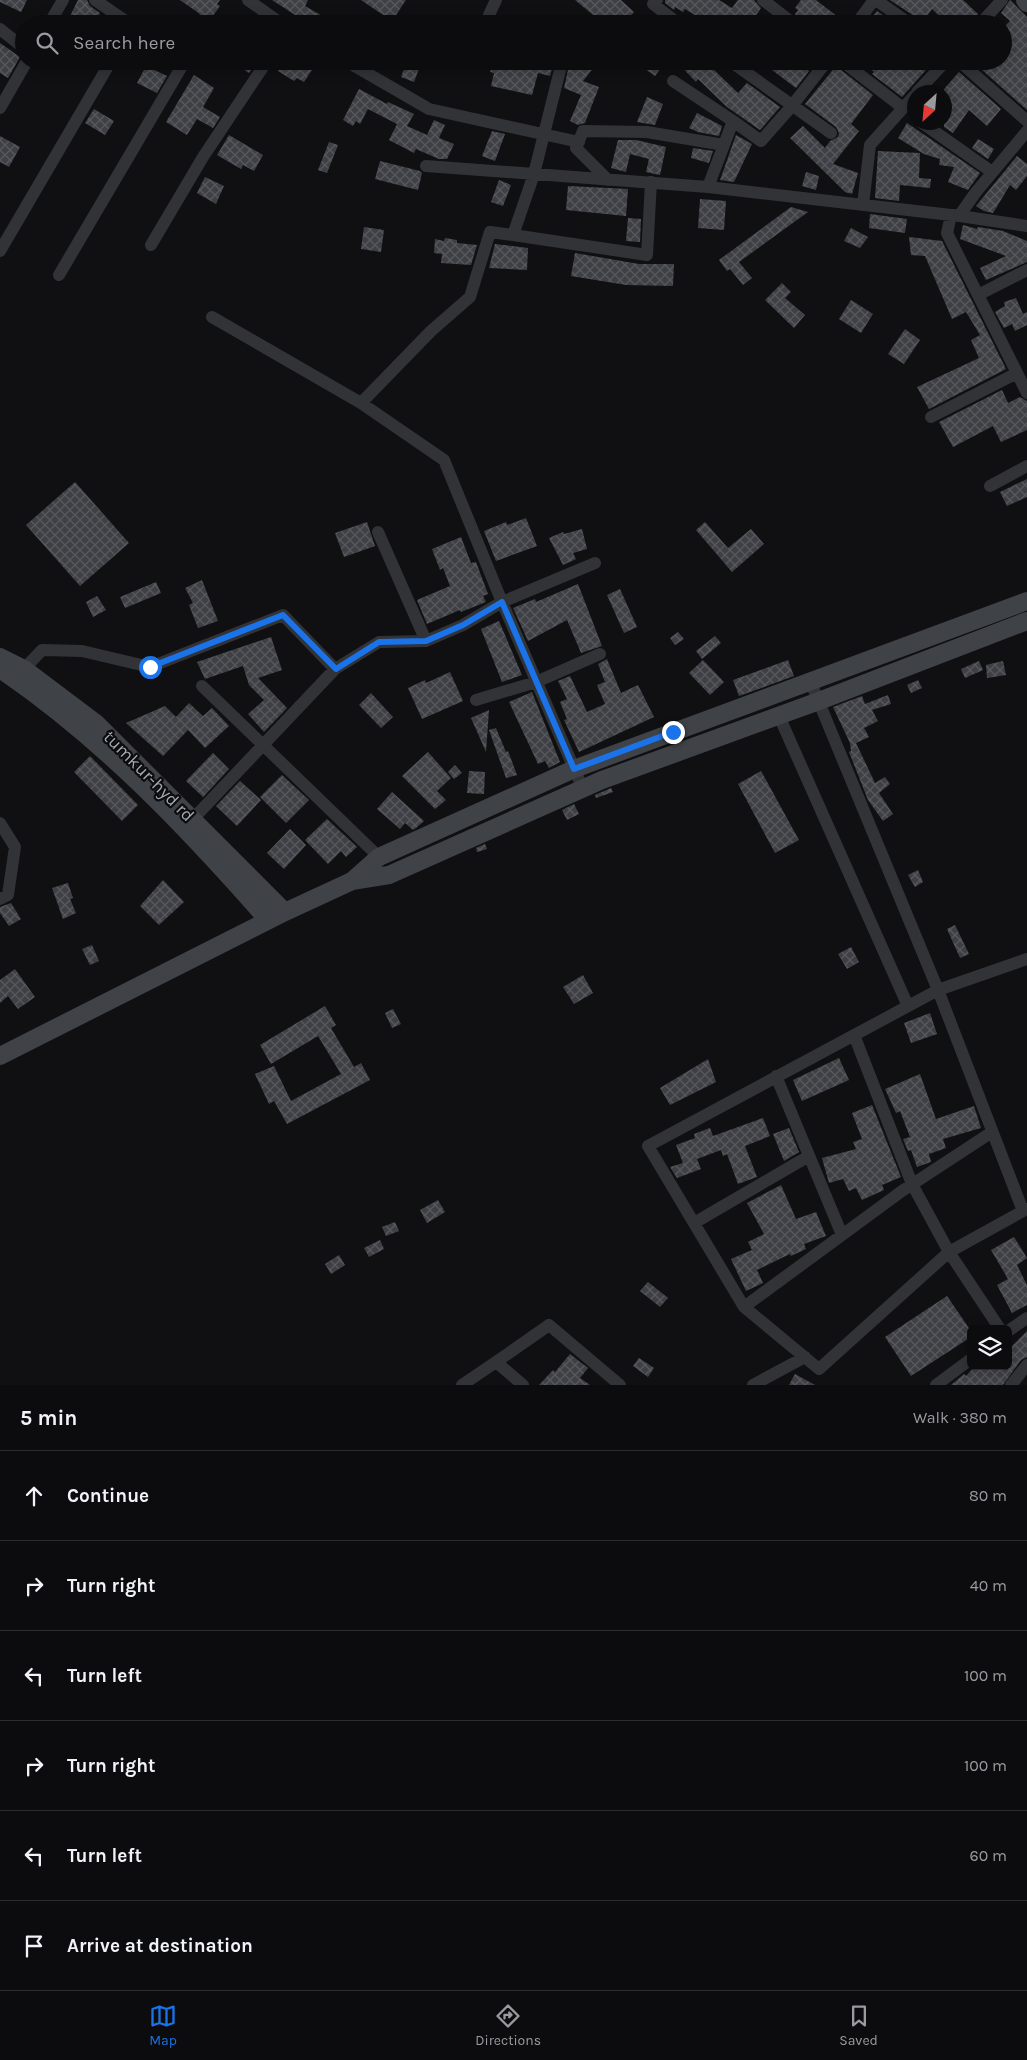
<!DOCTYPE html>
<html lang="en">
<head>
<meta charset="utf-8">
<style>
  :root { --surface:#0c0c0e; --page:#1a1a1c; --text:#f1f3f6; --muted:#9a9b9e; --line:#2c2c2e; --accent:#1a73e8 }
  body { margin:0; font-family:Karla,sans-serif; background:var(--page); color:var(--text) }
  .controls { position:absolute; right:15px; bottom:15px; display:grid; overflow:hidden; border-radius:8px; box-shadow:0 2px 12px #0003 }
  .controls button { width:45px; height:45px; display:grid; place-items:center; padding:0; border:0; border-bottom:1px solid var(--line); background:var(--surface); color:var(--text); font:25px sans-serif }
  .compass { position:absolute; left:907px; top:85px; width:45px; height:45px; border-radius:50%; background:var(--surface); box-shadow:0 2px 12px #0003; rotate:206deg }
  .stop { position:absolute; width:15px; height:15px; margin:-11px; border:4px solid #1a73e8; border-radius:50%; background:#fff }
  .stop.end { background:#1a73e8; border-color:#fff; box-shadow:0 1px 5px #0008 }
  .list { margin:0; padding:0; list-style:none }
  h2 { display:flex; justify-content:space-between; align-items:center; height:65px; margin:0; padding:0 20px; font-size:21px }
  h2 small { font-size:16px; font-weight:400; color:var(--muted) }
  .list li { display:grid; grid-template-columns:32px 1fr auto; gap:15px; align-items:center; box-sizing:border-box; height:90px; padding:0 20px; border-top:1px solid var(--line) }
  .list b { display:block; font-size:19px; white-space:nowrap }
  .list em { font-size:16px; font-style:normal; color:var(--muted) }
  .icon { flex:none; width:28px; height:28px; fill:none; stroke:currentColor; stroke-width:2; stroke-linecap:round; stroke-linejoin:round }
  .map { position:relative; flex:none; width:1027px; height:1385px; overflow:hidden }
  .search { position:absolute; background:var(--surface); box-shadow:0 2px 12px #0003; left:15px; right:15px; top:15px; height:55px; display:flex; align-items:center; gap:12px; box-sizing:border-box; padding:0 18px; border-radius:28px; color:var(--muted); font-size:19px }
  .sheet { height:605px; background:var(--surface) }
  nav { display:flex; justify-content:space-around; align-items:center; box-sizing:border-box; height:70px; border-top:1px solid var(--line); background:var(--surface); font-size:14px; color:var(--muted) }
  nav a { display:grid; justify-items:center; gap:2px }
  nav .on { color:var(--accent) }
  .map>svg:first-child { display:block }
  .building { fill:url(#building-cross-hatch) }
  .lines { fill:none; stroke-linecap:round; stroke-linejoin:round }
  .street { stroke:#313337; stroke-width:12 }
  .secondary { stroke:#3f4247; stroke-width:18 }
  .route { stroke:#1a73e8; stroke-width:6 }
  .labels { text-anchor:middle; stroke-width:4.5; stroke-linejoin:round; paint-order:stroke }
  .street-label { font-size:18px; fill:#a1a8b3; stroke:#0b0c0d }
</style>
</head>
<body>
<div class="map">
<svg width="1027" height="1385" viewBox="0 0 1027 1385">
  <defs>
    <pattern id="building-cross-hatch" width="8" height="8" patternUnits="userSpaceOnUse" patternTransform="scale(1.25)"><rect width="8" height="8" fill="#3f4045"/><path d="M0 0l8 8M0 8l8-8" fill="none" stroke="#58595d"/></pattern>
  </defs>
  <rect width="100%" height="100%" fill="#101012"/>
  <path class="building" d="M 0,0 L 27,0 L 21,12 L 0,2 Z
    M 78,0 L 87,0 L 90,6 L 100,13 L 95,24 L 66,24 Z
    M 180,0 L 220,0 L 217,4 L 220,6 L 207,24 L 194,24 L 200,14 Z
    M 272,0 L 308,0 L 305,6 L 336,24 L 309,24 Z
    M 361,0 L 406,0 L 392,21 Z
    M 575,0 L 621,0 L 634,12 L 623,24 L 604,24 Z
    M 665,0 L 719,0 L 732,8 L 738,0 L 754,0 L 761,8 L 750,24 L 724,24 L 712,16 L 708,23 L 685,9 L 683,12 L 675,7 L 674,10 L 665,3 Z
    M 801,0 L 816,0 L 847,24 L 802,24 L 795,14 L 798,10 L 795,8 Z
    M 890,0 L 963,0 L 978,14 L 972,24 L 948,24 L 932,9 L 923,22 Z
    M 1010,0 L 1027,17 L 1027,110 L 972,61 L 1003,61 L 1003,28 L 1010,21 L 1001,13 Z
    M 877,11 L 895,23 L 895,24 L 884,24 L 873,16 Z
    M 0,43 L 20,57 L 8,78 L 0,73 Z
    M 231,61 L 257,61 L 249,73 Z
    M 285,61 L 299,61 L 312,70 L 304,82 L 297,78 L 294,81 L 278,71 Z
    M 407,61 L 422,61 L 414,82 L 401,77 Z
    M 493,61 L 554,61 L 550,76 L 538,73 L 532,95 L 491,86 L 494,73 L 490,72 Z
    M 573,61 L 599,61 L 583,81 L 599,87 L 585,123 L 578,125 L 570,121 L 581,95 L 564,88 L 569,65 Z
    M 634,61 L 666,61 L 655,76 Z
    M 676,61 L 717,61 L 711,67 L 738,93 L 747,83 L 780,107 L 760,130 L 727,107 L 698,79 L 696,82 Z
    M 760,61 L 796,61 L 809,71 L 796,88 Z
    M 871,61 L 902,61 L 910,67 L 915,61 L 934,61 L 902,97 L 872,74 L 874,72 L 867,67 Z
    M 146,66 L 167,76 L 157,93 L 137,83 Z
    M 836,66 L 873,95 L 851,124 L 859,131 L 833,164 L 858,173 L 852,194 L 845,192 L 790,138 L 803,126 L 825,148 L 830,141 L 838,137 L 839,133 L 836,127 L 805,104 Z
    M 959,72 L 1001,109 L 987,126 L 969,110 L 953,133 L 944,127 L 944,89 Z
    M 194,75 L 214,88 L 203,107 L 220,117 L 213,128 L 197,119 L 187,135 L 166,122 Z
    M 359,89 L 387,104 L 388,102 L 414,114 L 407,126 L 427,135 L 434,120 L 445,125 L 439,138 L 454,144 L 447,159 L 439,159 L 416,149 L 414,153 L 389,140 L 397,124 L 368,109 L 360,124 L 356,121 L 353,126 L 343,120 Z
    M 647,97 L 663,104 L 655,125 L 637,122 Z
    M 94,109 L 114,121 L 105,135 L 85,123 Z
    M 697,113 L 722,126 L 719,136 L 698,132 L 689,128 Z
    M 907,123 L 980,173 L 968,190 L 948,182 L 954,167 L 939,165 L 940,159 L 924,154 L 898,138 Z
    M 492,131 L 505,134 L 495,161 L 482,156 Z
    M 229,135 L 263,155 L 254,171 L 243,165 L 241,169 L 217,155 Z
    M 736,135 L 752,144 L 734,182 L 720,180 Z
    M 0,136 L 20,147 L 9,167 L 0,162 Z
    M 978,139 L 994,149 L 988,159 L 972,148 Z
    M 618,140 L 636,140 L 666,147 L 660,175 L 646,172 L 649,159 L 630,154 L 626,172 L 611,168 Z
    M 329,142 L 338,145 L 327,173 L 318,170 Z
    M 693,148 L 713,151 L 709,163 L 691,158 Z
    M 878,151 L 920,153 L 919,178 L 931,179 L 930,188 L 900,185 L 899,201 L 875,198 Z
    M 1017,156 L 1027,164 L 1027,176 L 1016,190 L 1010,185 L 993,213 L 984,211 L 976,206 Z
    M 380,161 L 420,171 L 422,173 L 418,190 L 375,179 Z
    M 806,172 L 819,176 L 816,190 L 802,186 Z
    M 205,177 L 224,186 L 216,204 L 197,193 Z
    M 499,180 L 511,185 L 503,206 L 491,202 Z
    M 568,186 L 628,189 L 626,216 L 566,210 Z
    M 700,199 L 726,201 L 724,230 L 698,228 Z
    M 791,207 L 808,212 L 739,262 L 752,278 L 743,285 L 730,269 L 727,271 L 719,260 Z
    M 870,214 L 907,219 L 905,233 L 869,228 Z
    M 628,218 L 641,219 L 640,242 L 626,241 Z
    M 963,225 L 977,229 L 978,227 L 1003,231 L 1027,241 L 1027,262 L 986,280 L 980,268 L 1006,256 L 960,239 Z
    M 364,227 L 384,230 L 381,252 L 361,249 Z
    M 851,228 L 868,237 L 860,248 L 844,241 Z
    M 909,237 L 942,241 L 1006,369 L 929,409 L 917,387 L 979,358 L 971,340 L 980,335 L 966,312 L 952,319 L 925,256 L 911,255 Z
    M 445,238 L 457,240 L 457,243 L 477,245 L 471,265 L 441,263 L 442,254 L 434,253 L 435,239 L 444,241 Z
    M 495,244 L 528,248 L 527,270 L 489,268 Z
    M 575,253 L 639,264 L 674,264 L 673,286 L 626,285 L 571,276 Z
    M 782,283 L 791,292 L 785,298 L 805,315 L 794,328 L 765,300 Z
    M 1016,298 L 1023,314 L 1027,312 L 1027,325 L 1015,331 L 1012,324 L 1004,328 L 995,312 L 1005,306 L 1004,302 Z
    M 851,300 L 873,314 L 861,333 L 839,319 Z
    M 905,329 L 920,340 L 904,364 L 888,354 Z
    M 1002,390 L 1008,403 L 1020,397 L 1027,401 L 1027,430 L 1001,442 L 993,426 L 953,447 L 939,422 Z
    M 1027,479 L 1027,497 L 1007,506 L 1000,492 Z
    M 75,482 L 129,543 L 80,586 L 26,525 Z
    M 526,518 L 537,546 L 496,561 L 484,531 L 506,522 L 507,525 Z
    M 367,522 L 375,546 L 344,557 L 335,533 Z
    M 705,522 L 728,548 L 751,529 L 764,544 L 732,572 L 696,530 Z
    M 582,529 L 587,549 L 573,553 L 576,559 L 563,565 L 549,538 L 563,532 L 564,534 Z
    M 461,537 L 471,563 L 476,562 L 488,594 L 483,596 L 486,602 L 461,612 L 460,610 L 427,624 L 417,600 L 450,586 L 443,568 L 440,570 L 432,549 Z
    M 202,580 L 218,621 L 198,628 L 189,605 L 193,603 L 185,588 Z
    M 156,582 L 161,593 L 125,608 L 120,597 Z
    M 578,584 L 602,646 L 581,653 L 567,620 L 528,641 L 513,608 L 535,599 L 536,602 Z
    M 620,589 L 637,627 L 624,633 L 607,595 Z
    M 97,596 L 106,610 L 93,617 L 86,602 Z
    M 499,621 L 522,675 L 502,682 L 481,629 Z
    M 678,632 L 684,639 L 675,645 L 670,638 Z
    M 715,636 L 721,643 L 702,659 L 696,651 Z
    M 271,637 L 282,670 L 258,678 L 287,708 L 264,732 L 248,714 L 264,700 L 249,685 L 243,666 L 205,679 L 197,662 Z
    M 607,659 L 621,693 L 638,685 L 654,717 L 579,752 L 564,720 L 567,719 L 560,702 L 567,699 L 558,681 L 570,676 L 587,712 L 605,704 L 597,685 L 605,682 L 598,664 Z
    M 703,660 L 724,682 L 710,695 L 689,673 Z
    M 788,660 L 794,676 L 739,696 L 733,680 Z
    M 979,661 L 983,670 L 965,678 L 961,669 Z
    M 1003,661 L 1006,675 L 987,678 L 986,665 Z
    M 450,672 L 463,701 L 422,719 L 408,688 L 425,680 L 426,683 Z
    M 918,680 L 922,688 L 911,693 L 907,685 Z
    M 532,692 L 560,762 L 549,768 L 545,761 L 538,764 L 509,702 Z
    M 371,693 L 393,717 L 381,728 L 359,705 Z
    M 888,695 L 891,704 L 872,710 L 878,721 L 864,728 L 869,737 L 856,743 L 875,783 L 885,777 L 890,784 L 879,793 L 893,814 L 883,821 L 868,800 L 849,752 L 851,751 L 850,743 L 833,707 L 862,696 L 865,704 Z
    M 189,703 L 203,716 L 212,708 L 229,726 L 205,748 L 188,730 L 163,756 L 126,723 L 165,706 L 176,717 Z
    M 489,710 L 486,752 L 471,718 Z
    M 496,728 L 506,752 L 508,751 L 517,775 L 506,778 L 489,730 Z
    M 428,752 L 451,778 L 437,791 L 446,800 L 435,809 L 402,776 Z
    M 213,753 L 229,769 L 203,797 L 186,781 Z
    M 90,756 L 138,805 L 122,821 L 74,772 Z
    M 455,765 L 462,773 L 454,779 L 448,772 Z
    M 469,771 L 485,772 L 484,794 L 467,793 Z
    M 761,771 L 799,840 L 775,853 L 738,784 Z
    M 282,775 L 309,800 L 286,823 L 260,797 Z
    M 240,781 L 261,800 L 237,826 L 216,806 Z
    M 611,788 L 613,792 L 596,798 L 595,795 Z
    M 392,792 L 424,821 L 416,828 L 413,830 L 405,823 L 400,829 L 377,809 Z
    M 574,804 L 579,814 L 567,820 L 562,810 Z
    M 327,819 L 357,847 L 346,857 L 341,851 L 328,864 L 305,840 Z
    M 290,829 L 306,845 L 284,869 L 267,853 Z
    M 485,844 L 487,849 L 477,852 L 476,848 Z
    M 918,870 L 923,882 L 915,887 L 908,875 Z
    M 163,880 L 184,902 L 159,925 L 140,906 Z
    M 68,883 L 73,898 L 70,899 L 76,913 L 63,919 L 52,888 Z
    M 11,903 L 21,919 L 9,926 L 0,913 L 0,907 Z
    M 955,925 L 969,954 L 960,958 L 947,929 Z
    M 92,945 L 99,961 L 90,965 L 82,949 Z
    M 851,947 L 859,962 L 847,969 L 838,954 Z
    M 15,969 L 35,997 L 18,1009 L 8,996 L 0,1003 L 0,980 Z
    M 583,975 L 593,993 L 574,1004 L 563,987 Z
    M 325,1006 L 336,1025 L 331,1028 L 354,1067 L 361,1063 L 370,1080 L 287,1124 L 274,1101 L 269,1104 L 255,1074 L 274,1066 L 291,1101 L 341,1074 L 318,1036 L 271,1064 L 260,1045 Z
    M 393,1009 L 401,1024 L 392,1028 L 385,1013 Z
    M 930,1013 L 937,1034 L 911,1043 L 904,1023 Z
    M 839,1058 L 849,1080 L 802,1101 L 793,1080 Z
    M 708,1059 L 716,1082 L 670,1105 L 660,1088 Z
    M 920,1074 L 936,1119 L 974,1106 L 981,1128 L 943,1139 L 946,1148 L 929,1154 L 931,1162 L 917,1167 L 911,1150 L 908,1151 L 903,1139 L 910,1137 L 900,1111 L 896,1113 L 885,1089 Z
    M 872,1105 L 901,1177 L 882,1185 L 884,1190 L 862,1200 L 856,1188 L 849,1191 L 843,1179 L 829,1183 L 822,1158 L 856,1149 L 853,1142 L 862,1139 L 852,1113 Z
    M 763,1118 L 770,1136 L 745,1146 L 757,1177 L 738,1184 L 727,1154 L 723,1156 L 721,1150 L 697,1159 L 701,1169 L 677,1178 L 670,1167 L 683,1163 L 676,1145 L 695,1138 L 694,1134 L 710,1128 L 713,1136 Z
    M 789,1128 L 799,1152 L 784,1161 L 773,1134 Z
    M 781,1185 L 796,1219 L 816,1212 L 826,1236 L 804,1244 L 806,1249 L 791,1256 L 790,1254 L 757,1270 L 763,1283 L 746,1291 L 731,1259 L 752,1250 L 748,1242 L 764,1234 L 747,1203 Z
    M 438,1200 L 445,1212 L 427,1223 L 420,1210 Z
    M 395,1222 L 399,1231 L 386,1236 L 382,1227 Z
    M 1014,1237 L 1027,1258 L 1017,1265 L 1027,1285 L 1027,1305 L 1012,1313 L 997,1285 L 1008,1279 L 991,1250 Z
    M 380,1240 L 384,1249 L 369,1257 L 364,1248 Z
    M 339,1255 L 345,1265 L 331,1274 L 325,1264 Z
    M 648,1282 L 668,1298 L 660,1307 L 640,1291 Z
    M 947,1296 L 971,1331 L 971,1337 L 911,1376 L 885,1337 Z
    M 1027,1331 L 1027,1357 L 1021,1360 L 1003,1385 L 951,1385 L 964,1374 L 966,1376 L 975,1366 L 1008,1366 L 1008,1350 Z
    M 570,1354 L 588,1368 L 580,1378 L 590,1385 L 539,1385 L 553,1370 L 555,1372 Z
    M 639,1358 L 654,1368 L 648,1377 L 633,1366 Z
    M 795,1374 L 815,1385 L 789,1385 Z"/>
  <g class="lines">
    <path class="street" d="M 95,0 L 130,24
      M 248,0 L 282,24
      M 657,0 L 653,4 L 679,24
      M 763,0 L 794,24
      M 876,0 L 910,24
      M 489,15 L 496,0
      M 49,24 L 63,0
      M 856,24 L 874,0
      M 980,24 L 1002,0
      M 0,29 L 24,48
      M 346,61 L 429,109 L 579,142
      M 730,61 L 831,133
      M 842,61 L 903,108
      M 959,61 L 1027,121
      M 673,81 L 733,121
      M 917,92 L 946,61
      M 0,108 L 27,61
      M 921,122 L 992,172
      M 426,166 L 708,187 L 951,215 L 947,233 L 1027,393
      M 608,180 L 576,148 L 583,131 L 647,132 L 724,145
      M 708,187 L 733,121 L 761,141 L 791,107 L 827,61
      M 863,205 L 870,145 L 914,96
      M 953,215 L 1027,226
      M 959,216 L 976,192 L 1027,131
      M 513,235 L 647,255 L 651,182
      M 151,245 L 203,157 L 267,61
      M 0,251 L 111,61
      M 59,275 L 185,61
      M 978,295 L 1027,270
      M 212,317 L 361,403 L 444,460 L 502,602 L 583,789
      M 361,403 L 431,331 L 470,297 L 490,232 L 513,235 L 534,174 L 561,66
      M 931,417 L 1017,373
      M 990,486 L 1027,466
      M 378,532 L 426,641 L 463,625 L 502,602 L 595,563
      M 24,669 L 42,650 L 82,651 L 150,667 L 283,615 L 335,669 L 379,642 L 426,641
      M 811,683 L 938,990 L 1023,1211 L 1027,1209
      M 202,686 L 379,857
      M 476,700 L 536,682 L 600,654
      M 779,716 L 908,1006
      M 192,820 L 335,669
      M 0,823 L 15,847 L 8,895 L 0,899
      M 854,1035 L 912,1184 L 949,1252 L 1000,1329
      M 776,1076 L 842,1235
      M 992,1132 L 902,1191 L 744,1307 L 648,1146 L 938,990 L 1027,959
      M 694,1223 L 809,1156
      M 744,1307 L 819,1369 L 949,1252 L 1023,1211
      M 1008,1331 L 1027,1318
      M 462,1385 L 496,1362
      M 523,1385 L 496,1362 L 549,1325 L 620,1385
      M 753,1385 L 805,1357
      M 936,1385 L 971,1359
      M 1011,1385 L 1027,1365"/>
    <path class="secondary" d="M 1025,0 L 1027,3
      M 0,657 L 24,669 L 97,724 L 285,912
      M 0,669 C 102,738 187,828 268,920
      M 352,881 L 379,857 L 574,769 L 1027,601
      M 0,1056 L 285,912 L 352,881 L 389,875 L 602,780 L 819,701 L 1027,621"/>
  </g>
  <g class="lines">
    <path class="route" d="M 150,667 L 283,615 L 336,669 L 379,642 L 426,641 L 463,625 L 502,602 L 574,769 L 673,732"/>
  </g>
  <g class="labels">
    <g class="street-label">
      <text transform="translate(149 776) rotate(45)" y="6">tumkur-hyd rd</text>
    </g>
  </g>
</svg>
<div class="controls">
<button><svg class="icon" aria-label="layers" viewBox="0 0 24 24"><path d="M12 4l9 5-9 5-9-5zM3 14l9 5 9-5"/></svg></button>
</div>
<svg class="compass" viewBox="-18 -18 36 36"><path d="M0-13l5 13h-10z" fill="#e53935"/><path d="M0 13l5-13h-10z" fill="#9a9b9e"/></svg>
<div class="stop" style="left:150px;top:667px"></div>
<div class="stop end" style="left:673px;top:732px"></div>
<div class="search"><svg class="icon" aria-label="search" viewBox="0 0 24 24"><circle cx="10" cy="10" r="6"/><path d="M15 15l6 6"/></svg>Search here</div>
</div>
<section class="sheet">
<h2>5 min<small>Walk · 380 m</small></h2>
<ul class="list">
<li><svg class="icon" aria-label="ahead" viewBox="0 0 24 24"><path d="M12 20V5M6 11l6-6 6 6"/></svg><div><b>Continue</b></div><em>80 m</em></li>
<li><svg class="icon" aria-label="right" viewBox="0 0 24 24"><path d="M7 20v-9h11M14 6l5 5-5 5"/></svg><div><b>Turn right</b></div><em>40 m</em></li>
<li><svg class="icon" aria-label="left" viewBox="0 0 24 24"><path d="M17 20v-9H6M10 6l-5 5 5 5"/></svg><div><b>Turn left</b></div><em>100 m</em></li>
<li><svg class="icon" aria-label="right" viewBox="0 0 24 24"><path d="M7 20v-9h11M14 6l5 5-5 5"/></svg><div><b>Turn right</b></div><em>100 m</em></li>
<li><svg class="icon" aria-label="left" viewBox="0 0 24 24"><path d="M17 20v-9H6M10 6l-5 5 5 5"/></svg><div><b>Turn left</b></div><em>60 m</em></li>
<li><svg class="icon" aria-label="arrive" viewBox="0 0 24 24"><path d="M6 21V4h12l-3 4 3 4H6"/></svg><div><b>Arrive at destination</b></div></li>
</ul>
</section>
<nav>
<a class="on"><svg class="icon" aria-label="map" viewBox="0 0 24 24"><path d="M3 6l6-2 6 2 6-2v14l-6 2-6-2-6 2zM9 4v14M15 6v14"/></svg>Map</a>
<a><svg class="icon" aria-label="directions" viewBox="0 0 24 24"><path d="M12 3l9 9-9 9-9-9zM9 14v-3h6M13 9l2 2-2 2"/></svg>Directions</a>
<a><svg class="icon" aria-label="saved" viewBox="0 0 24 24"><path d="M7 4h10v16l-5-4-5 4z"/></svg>Saved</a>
</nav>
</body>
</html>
